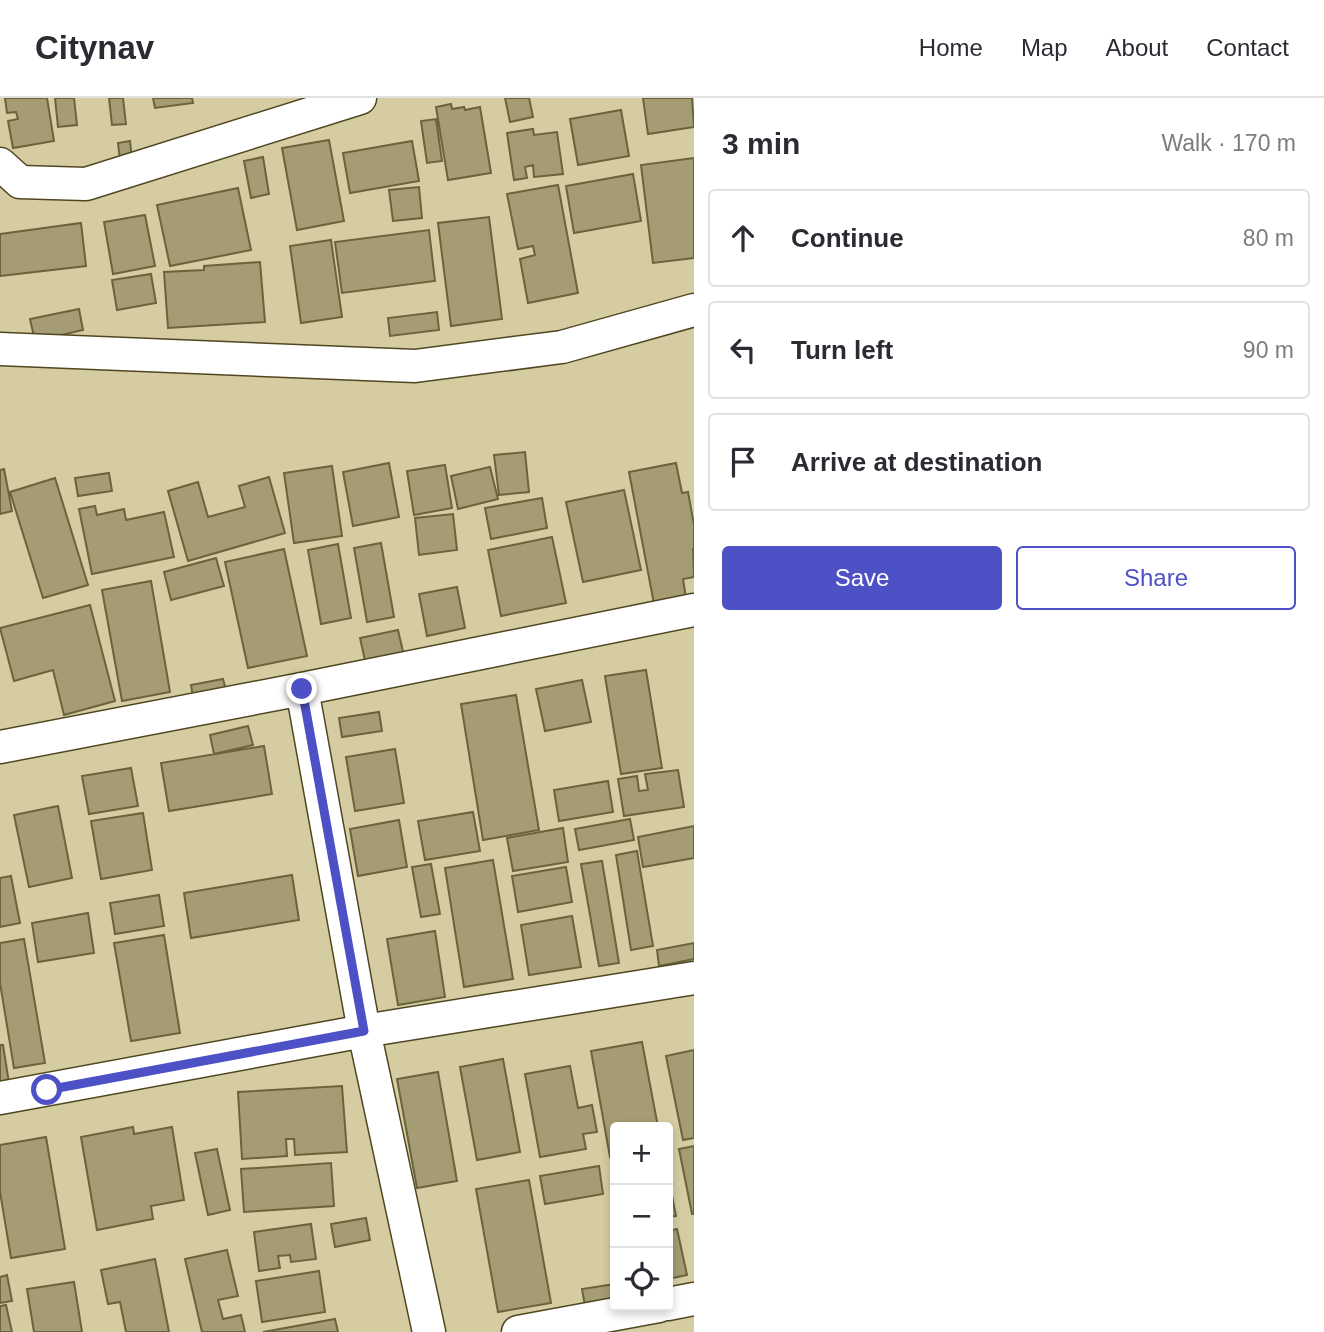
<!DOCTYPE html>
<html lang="en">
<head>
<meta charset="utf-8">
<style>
  :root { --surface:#fff; --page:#f7f7f7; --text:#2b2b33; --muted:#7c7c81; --line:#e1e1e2; --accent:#4e50c6 }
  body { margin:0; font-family:Arial,sans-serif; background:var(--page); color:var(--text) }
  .controls { position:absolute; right:21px; bottom:21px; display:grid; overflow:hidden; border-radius:7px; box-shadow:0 4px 10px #0003 }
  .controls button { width:63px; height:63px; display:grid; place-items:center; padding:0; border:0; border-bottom:2px solid var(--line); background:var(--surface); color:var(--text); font:35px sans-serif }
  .stop { position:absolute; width:21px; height:21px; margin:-16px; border:5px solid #4e50c6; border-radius:50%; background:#fff }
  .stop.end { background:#4e50c6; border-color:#fff; box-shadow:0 2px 7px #0008 }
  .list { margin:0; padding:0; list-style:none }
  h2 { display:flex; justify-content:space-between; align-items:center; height:91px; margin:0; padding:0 28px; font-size:30px }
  h2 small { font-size:23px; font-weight:400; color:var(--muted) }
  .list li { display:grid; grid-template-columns:46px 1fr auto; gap:21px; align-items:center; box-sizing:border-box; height:98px; margin:0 14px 14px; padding:0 14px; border:2px solid var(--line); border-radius:7px }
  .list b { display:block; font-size:26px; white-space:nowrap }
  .list em { font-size:23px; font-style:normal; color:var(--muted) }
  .actions { display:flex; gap:14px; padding:21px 28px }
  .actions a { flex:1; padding:16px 0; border:2px solid var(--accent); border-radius:7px; text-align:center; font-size:24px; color:var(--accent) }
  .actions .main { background:var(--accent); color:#fff }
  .icon { flex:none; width:38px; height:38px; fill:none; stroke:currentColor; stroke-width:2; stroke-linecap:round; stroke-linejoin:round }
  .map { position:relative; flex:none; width:694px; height:1234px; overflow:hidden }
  header { display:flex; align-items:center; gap:42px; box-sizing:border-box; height:98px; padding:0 35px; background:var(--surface); border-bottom:2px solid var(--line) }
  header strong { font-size:33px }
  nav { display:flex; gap:38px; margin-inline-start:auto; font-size:24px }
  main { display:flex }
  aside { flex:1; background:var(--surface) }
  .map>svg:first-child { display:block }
  .building { fill:#a59c73; stroke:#6b633c; stroke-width:2 }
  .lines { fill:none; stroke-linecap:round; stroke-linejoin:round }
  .minor-casing { stroke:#504721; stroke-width:35 }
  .minor { stroke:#fff; stroke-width:32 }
  .route { stroke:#4e50c6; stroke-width:9 }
</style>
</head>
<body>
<header>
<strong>Citynav</strong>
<nav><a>Home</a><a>Map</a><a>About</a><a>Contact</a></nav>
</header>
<main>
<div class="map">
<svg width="694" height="1234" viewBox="0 0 694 1234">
  <rect width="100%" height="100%" fill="#d5cca1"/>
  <path class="building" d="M 5,0 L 47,0 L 54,43 L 13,50 L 8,23 L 18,21 L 16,14 L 7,15 Z
    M 55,0 L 74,0 L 77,27 L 58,29 Z
    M 109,0 L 123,0 L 126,26 L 112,27 Z
    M 153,0 L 192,0 L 193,5 L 155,10 Z
    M 505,0 L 529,0 L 533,19 L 510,24 Z
    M 643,0 L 692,0 L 694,29 L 648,36 Z
    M 451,6 L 452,11 L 464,9 L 465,12 L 480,9 L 491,75 L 448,82 L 436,9 Z
    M 621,12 L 629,58 L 578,67 L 570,21 Z
    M 436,21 L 442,63 L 427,65 L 421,23 Z
    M 533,31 L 534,37 L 557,34 L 563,76 L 534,79 L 533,67 L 525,69 L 527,80 L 514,82 L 507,35 Z
    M 329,42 L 344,123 L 297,132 L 282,50 Z
    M 130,43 L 132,61 L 120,62 L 118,45 Z
    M 412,43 L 419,83 L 350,95 L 343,55 Z
    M 263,59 L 269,96 L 251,100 L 244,63 Z
    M 694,60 L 694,160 L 653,165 L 641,67 Z
    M 633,76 L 641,123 L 574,135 L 566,88 Z
    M 558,87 L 578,195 L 528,205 L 520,161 L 535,157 L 533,148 L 518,151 L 507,96 Z
    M 419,89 L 422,120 L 393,123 L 389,92 Z
    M 238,90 L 251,152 L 170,168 L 157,107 Z
    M 145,117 L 155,168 L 113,176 L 104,124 Z
    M 489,119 L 502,221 L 451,228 L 438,125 Z
    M 81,125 L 86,168 L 0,178 L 0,136 Z
    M 429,132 L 435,183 L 342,195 L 335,144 Z
    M 331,142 L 342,219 L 301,225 L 290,148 Z
    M 260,164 L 265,224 L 168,230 L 164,174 L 204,172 L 204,168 Z
    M 151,176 L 156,205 L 117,212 L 112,182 Z
    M 79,211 L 83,232 L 35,243 L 30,221 Z
    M 437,214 L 439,232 L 390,238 L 388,220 Z
    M 525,354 L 529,394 L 499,397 L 494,357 Z
    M 389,365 L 399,419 L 353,428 L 343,374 Z
    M 676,365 L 682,395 L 688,394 L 694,427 L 694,451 L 693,451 L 694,479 L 683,481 L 686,500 L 654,506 L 629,374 Z
    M 445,367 L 452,410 L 414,417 L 407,373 Z
    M 332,368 L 342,438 L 294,445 L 284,375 Z
    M 490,369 L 498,401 L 458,411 L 451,378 Z
    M 4,371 L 12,413 L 0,416 L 0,372 Z
    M 109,375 L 112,393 L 78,398 L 75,380 Z
    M 269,379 L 285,435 L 188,463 L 168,393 L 198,384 L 208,419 L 245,409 L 239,388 Z
    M 55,380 L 88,487 L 43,500 L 10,394 Z
    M 624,392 L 641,472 L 583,484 L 566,404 Z
    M 542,400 L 547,430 L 491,441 L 485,410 Z
    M 95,408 L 97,417 L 124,411 L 126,422 L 164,414 L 174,459 L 92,476 L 79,411 Z
    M 453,416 L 457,452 L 419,457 L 415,420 Z
    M 552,439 L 566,505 L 501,518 L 488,452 Z
    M 381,445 L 394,519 L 367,524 L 354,450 Z
    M 338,446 L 351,520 L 321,526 L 308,452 Z
    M 284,451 L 307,558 L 248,570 L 225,464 Z
    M 216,460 L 224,488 L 171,502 L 164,474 Z
    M 151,483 L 170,594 L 122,603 L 102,492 Z
    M 457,489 L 465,530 L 427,538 L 419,496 Z
    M 90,507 L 115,603 L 64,617 L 53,572 L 14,583 L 0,530 Z
    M 398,532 L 404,558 L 366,567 L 360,540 Z
    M 646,572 L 662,670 L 621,676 L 605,578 Z
    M 223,581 L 226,592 L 193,599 L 191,587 Z
    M 582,582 L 591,624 L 545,633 L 536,591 Z
    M 516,597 L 539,732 L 483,742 L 461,606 Z
    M 379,614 L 382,633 L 342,639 L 339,620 Z
    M 248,628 L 253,647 L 214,656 L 210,637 Z
    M 264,648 L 272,696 L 169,713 L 161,665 Z
    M 395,651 L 404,705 L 355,713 L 346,659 Z
    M 131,670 L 138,708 L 89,716 L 82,678 Z
    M 678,672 L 684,709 L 624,718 L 618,681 L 637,678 L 639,693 L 648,692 L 645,676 Z
    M 608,683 L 613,714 L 559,723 L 554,692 Z
    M 58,708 L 72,780 L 29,789 L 14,717 Z
    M 473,714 L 480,753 L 425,762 L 418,723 Z
    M 143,715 L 152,772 L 101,781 L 91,723 Z
    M 630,721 L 634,742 L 579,752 L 575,731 Z
    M 399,722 L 407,769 L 358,778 L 350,731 Z
    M 694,728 L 694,760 L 643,769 L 638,739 Z
    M 563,730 L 568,764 L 513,773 L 507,740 Z
    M 637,753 L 653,848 L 631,852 L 616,757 Z
    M 493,762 L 513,881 L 464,889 L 445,770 Z
    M 602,763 L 619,865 L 599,868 L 581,766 Z
    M 431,766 L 440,816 L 421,819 L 412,769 Z
    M 566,769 L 572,804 L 518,814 L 512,778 Z
    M 292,777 L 299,822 L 191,840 L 184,795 Z
    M 11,778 L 20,825 L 0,829 L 0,780 Z
    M 159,797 L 164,828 L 115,836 L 110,805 Z
    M 88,815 L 94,855 L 38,864 L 32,825 Z
    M 572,818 L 581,869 L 529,877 L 521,827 Z
    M 435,833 L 445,899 L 398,907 L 387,841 Z
    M 164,837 L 180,935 L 131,943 L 114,845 Z
    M 24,841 L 45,965 L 14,970 L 0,885 L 0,845 Z
    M 694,845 L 694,861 L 659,868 L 657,852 Z
    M 642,944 L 658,1029 L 615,1029 L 615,1058 L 610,1059 L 591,953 Z
    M 0,947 L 3,947 L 9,985 L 0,987 Z
    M 694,952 L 694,1040 L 683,1042 L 666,958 Z
    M 503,961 L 520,1054 L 477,1062 L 460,969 Z
    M 570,968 L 578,1010 L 592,1007 L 597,1034 L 583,1036 L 586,1051 L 540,1059 L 525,976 Z
    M 438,974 L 457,1083 L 417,1090 L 397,981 Z
    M 342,988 L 347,1054 L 295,1057 L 294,1041 L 286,1041 L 287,1058 L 242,1061 L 238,994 Z
    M 133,1029 L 134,1036 L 172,1029 L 184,1102 L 151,1108 L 153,1121 L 97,1132 L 81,1039 Z
    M 46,1039 L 65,1151 L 11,1160 L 0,1094 L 0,1047 Z
    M 694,1048 L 694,1116 L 692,1116 L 679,1051 Z
    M 217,1051 L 230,1112 L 208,1117 L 195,1055 Z
    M 331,1065 L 334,1108 L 244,1114 L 241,1071 Z
    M 599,1068 L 603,1096 L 545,1106 L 540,1078 Z
    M 668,1077 L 676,1118 L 668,1119 Z
    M 529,1082 L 551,1205 L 498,1214 L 476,1091 Z
    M 366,1120 L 370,1142 L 335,1149 L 331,1126 Z
    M 311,1126 L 316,1161 L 291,1164 L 290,1157 L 278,1158 L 280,1170 L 259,1173 L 254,1134 Z
    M 677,1131 L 687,1177 L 668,1181 L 668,1133 Z
    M 227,1152 L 238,1198 L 218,1202 L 223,1221 L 241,1217 L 245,1234 L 202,1234 L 185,1161 Z
    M 155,1161 L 169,1234 L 126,1234 L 120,1204 L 108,1206 L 101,1172 Z
    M 319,1173 L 325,1214 L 262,1224 L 256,1183 Z
    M 7,1177 L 12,1203 L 0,1205 L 0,1179 Z
    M 74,1184 L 82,1234 L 34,1234 L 27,1191 Z
    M 615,1186 L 615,1203 L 585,1208 L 582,1191 Z
    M 6,1207 L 12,1234 L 0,1234 L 0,1208 Z
    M 335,1221 L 338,1234 L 263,1234 Z"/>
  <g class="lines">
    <defs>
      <path id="minor" d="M 0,66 L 20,84 L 86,86 L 360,0
        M 0,251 L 415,268 L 562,249 L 694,212
        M 302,591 L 364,933 L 429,1234
        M 0,649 L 302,591 L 694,512
        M 0,1000 L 364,933 L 694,880
        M 668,1206 L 694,1201
        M 518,1234 L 659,1208"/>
    </defs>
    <use href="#minor" class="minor-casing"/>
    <use href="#minor" class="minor"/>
  </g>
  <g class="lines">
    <path class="route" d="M 47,992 L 364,933 L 302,591"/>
  </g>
</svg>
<div class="controls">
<button>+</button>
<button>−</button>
<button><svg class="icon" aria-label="locate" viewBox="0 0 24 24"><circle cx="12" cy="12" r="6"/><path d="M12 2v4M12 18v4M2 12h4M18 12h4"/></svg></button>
</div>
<div class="stop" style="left:47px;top:992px"></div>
<div class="stop end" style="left:302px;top:591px"></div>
</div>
<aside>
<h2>3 min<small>Walk · 170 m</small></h2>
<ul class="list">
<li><svg class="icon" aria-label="ahead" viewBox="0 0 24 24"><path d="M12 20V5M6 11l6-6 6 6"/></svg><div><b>Continue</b></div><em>80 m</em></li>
<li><svg class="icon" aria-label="left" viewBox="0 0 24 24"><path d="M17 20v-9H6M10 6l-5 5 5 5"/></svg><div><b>Turn left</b></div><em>90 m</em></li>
<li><svg class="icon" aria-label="arrive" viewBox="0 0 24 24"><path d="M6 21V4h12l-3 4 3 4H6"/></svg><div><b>Arrive at destination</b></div></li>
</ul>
<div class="actions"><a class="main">Save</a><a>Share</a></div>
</aside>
</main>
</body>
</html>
